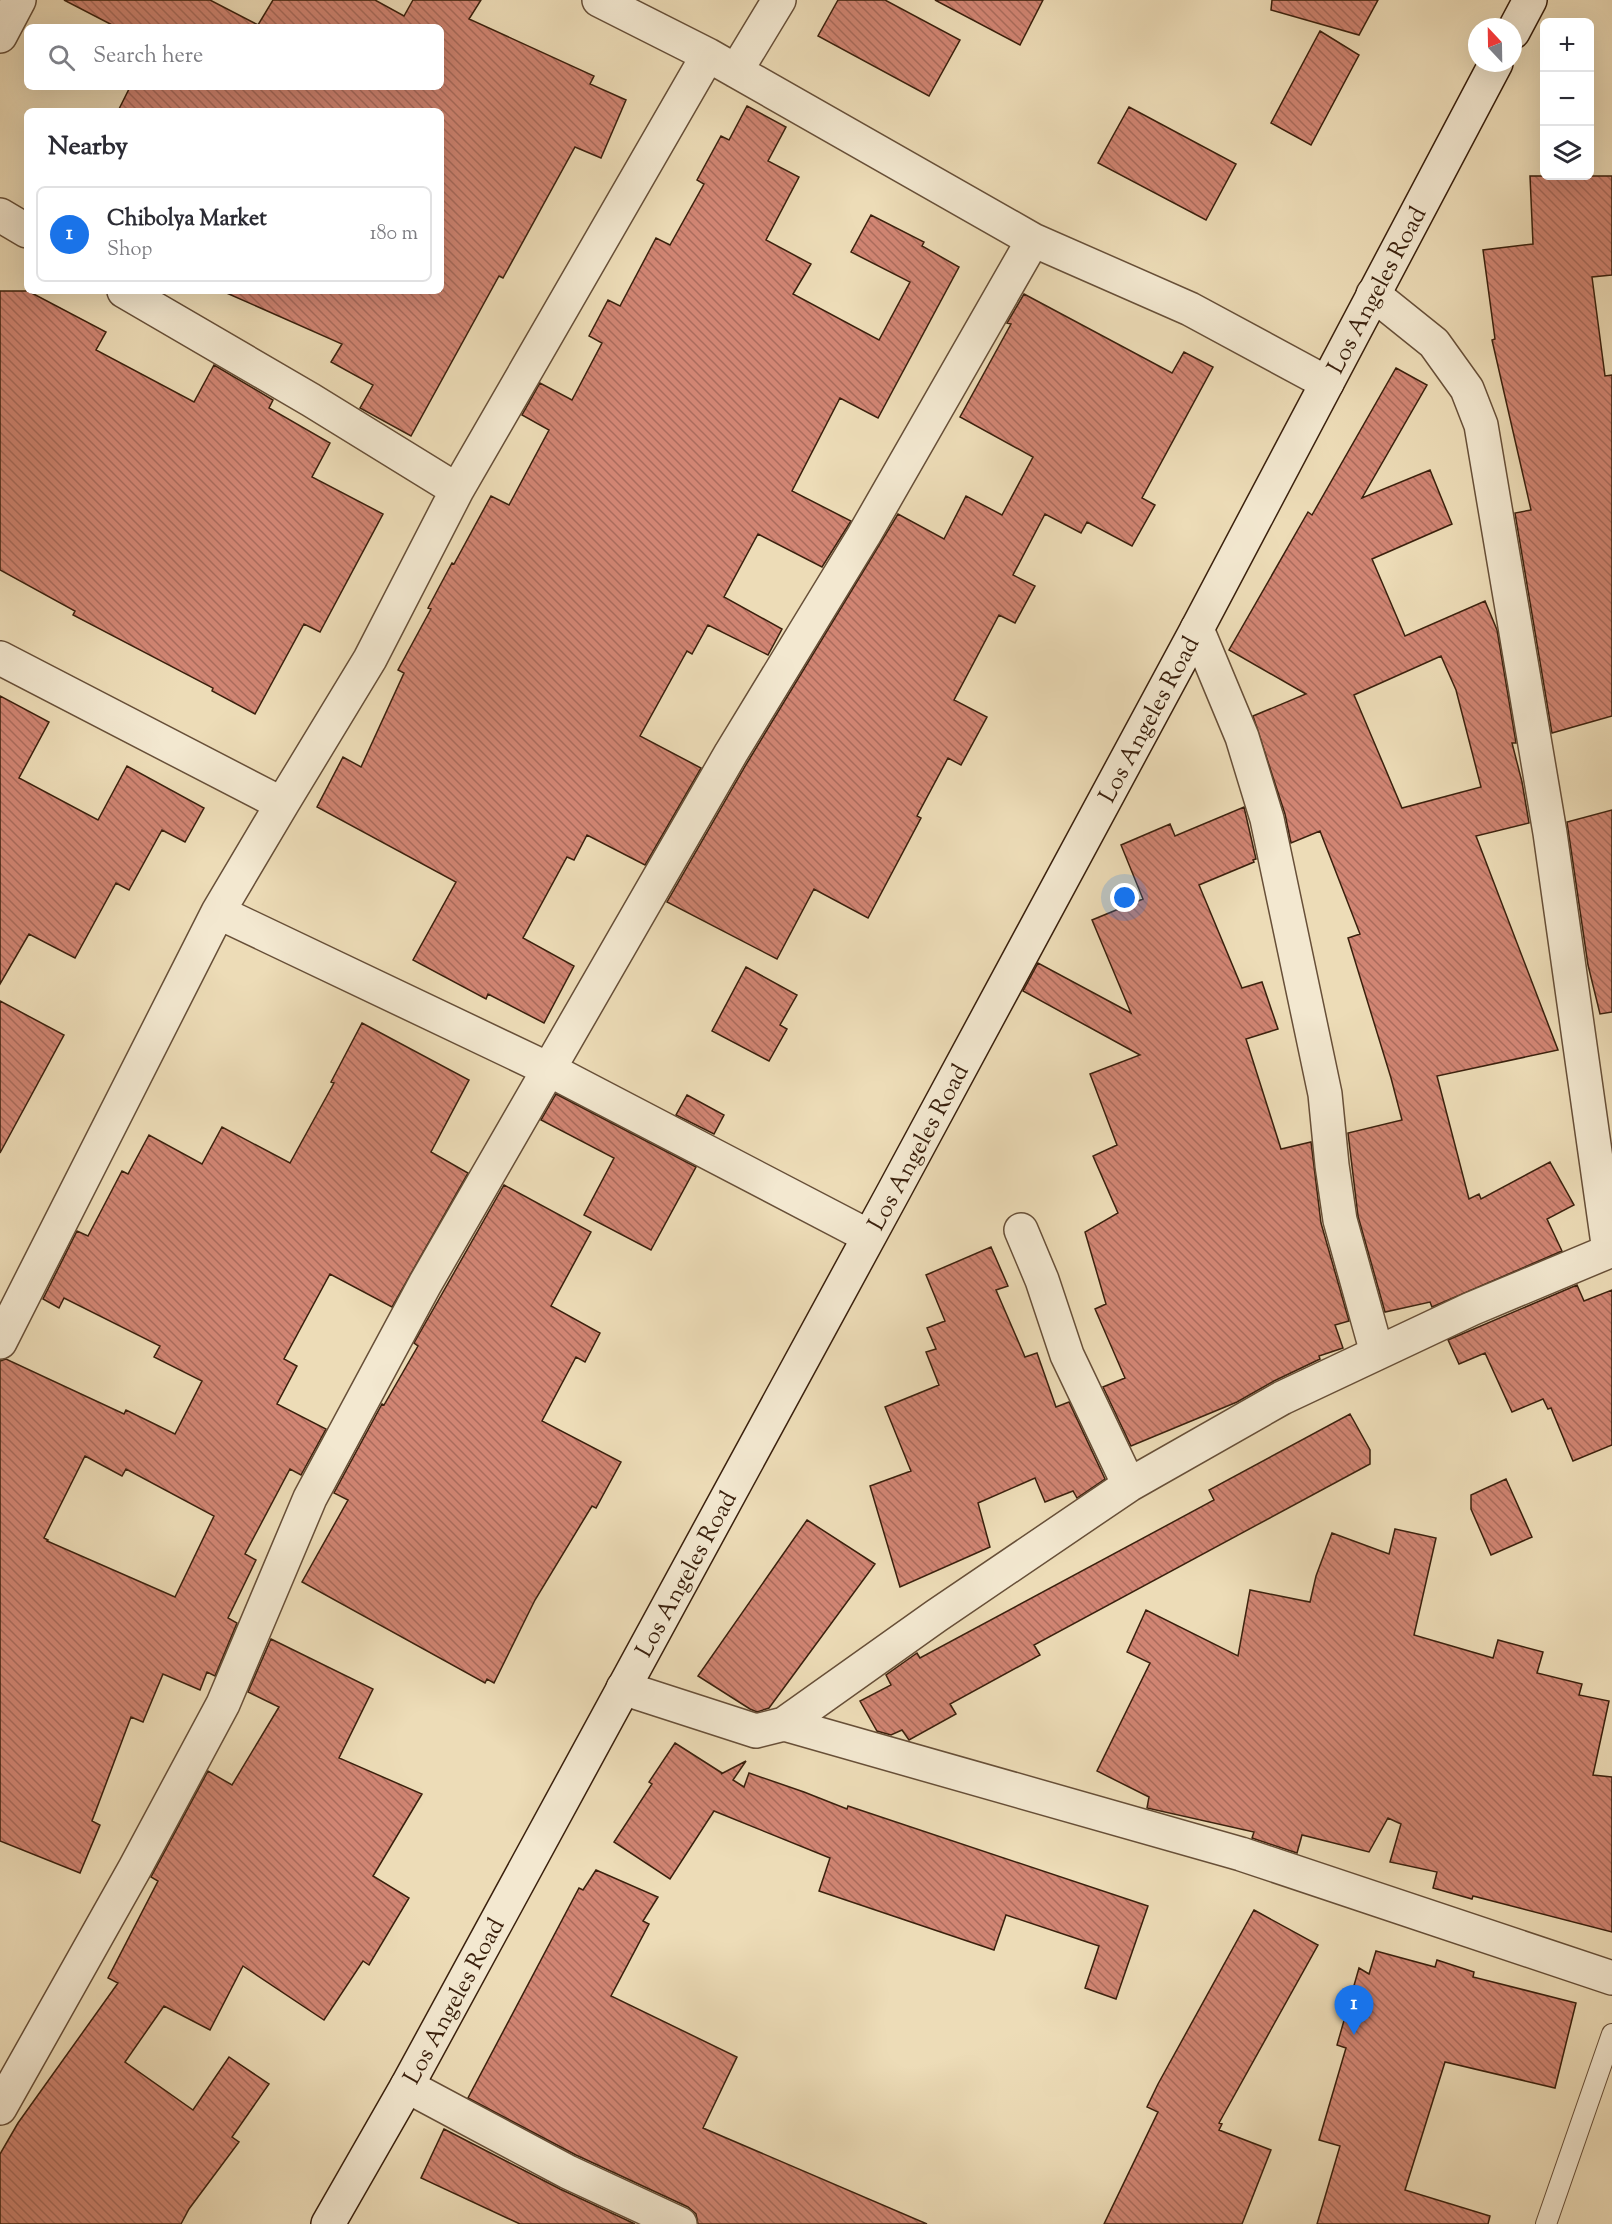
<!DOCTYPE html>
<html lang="en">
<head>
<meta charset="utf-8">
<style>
  :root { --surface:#fff; --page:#f7f7f7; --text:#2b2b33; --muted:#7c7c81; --line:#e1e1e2; --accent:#1a73e8 }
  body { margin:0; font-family:"Sorts Mill Goudy",serif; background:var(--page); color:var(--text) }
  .controls { position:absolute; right:18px; top:18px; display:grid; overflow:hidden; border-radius:9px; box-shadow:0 6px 24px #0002 }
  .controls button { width:54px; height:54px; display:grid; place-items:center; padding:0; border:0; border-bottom:2px solid var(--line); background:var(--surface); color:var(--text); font:30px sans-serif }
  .compass { position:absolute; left:1468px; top:18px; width:54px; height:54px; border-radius:50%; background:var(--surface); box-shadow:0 6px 24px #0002; rotate:338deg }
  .you { position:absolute; left:1125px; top:898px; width:21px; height:21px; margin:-15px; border:4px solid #fff; border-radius:50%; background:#1a73e8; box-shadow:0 0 0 9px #1a73e833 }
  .badge { display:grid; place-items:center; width:39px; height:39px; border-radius:50%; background:var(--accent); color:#fff; font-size:20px; font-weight:700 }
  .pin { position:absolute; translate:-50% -50px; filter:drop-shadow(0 2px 3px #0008) }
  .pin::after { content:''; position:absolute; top:32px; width:21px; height:18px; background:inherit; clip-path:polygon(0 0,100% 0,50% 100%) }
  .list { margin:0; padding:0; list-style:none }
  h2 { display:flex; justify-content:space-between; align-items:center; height:78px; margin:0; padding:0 24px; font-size:26px }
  h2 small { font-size:20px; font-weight:400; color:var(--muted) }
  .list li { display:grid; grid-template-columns:39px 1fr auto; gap:18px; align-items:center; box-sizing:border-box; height:96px; margin:0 12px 12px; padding:0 12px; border:2px solid var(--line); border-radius:9px }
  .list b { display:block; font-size:22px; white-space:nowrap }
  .list p { margin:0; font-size:20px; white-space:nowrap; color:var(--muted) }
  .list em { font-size:20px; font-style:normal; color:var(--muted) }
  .icon { flex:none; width:33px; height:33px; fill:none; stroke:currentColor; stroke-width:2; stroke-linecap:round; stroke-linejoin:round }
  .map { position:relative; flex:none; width:1612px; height:2224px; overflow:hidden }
  .search { position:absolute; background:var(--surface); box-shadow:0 6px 24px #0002; left:24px; top:24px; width:420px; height:66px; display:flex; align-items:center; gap:15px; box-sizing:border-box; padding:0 21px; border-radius:9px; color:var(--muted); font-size:22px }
  .panel { position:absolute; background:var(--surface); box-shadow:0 6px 24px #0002; left:24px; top:108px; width:420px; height:186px; border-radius:9px }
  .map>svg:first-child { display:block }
  .building { fill:url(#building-back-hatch); stroke:#3a200d; stroke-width:1.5; fill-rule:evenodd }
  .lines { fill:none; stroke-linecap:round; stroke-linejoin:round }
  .lane-casing { stroke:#674f38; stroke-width:22 }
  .street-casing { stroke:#674f38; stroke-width:36 }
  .secondary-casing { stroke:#3a200d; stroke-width:36 }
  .lane { stroke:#f3e8d0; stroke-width:20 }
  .street { stroke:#f3e8d0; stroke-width:33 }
  .secondary { stroke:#f3e8d0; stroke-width:33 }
  .labels { text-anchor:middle; stroke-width:4.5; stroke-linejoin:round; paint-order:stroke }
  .street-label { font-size:24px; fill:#3a200d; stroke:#f3e8d0 }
</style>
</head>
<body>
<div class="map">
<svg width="1612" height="2224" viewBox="0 0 1612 2224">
  <defs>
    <pattern id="building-back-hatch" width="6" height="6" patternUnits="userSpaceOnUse" patternTransform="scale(1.5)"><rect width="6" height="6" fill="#d18573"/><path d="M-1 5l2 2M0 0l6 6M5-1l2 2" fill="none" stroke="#ab6c5d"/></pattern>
  </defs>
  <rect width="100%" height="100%" fill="#eddcb7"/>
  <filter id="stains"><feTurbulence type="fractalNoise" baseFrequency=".00333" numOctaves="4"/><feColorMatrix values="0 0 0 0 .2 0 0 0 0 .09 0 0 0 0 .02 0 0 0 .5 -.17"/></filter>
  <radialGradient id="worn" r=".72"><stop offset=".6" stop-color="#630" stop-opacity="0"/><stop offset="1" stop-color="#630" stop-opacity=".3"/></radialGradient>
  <path class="building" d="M 64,0 L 210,0 L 258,25 L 273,0 L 375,0 L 404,16 L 413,0 L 481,0 L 469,19 L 594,76 L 590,84 L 626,100 L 601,158 L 575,147 L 503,278 L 499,276 L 411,436 L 360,408 L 373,385 L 331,362 L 342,344 L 222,291 L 441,291 L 441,111 L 118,111 L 130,87 L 441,87 L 441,27 L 116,27 Z
    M 838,0 L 885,0 L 960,40 L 929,96 L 818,36 Z
    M 935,0 L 1043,0 L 1020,45 Z
    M 1272,0 L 1378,0 L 1359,35 L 1271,10 Z
    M 1320,31 L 1359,55 L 1311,145 L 1271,123 Z
    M 747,106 L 786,127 L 768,161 L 799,177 L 766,240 L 811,264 L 793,294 L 879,340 L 910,282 L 851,252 L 871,215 L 924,242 L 922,246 L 959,267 L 878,418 L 840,398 L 792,491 L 851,521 L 822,567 L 758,534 L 724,597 L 782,629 L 768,655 L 708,625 L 692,654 L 687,651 L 640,736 L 701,768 L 645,865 L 587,835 L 574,860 L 567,857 L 523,938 L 574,966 L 544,1023 L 488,994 L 486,999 L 413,960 L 456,882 L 317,807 L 343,757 L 361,767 L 404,673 L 398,670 L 431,609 L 428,608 L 452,563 L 454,564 L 491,496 L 509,505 L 549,430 L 522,415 L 540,383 L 572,400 L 602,343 L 589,336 L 608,300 L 620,306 L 656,238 L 670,245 L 704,184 L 697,180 L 721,136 L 729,140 Z
    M 1129,107 L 1236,164 L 1206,220 L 1098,163 Z
    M 1530,176 L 1612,176 L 1612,275 L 1592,277 L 1605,376 L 1612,375 L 1612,716 L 1552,733 L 1515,513 L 1531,510 L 1492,340 L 1495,339 L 1483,250 L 1533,244 Z
    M 0,291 L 28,291 L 106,332 L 96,350 L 194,402 L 214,365 L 273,400 L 269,408 L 330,443 L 312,477 L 383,514 L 320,632 L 304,624 L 255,714 L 212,691 L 213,688 L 73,615 L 75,611 L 0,570 Z
    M 1024,294 L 1172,373 L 1184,352 L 1213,367 L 1142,498 L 1155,505 L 1132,546 L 1087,522 L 1081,533 L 1045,514 L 1013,575 L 1035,586 L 1015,623 L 999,615 L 954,700 L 987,717 L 961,765 L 948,758 L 917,816 L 921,818 L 868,918 L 814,889 L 777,959 L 667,902 L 747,763 L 898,514 L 944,539 L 966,496 L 1002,515 L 1033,457 L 960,417 L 1011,324 L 1007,323 Z
    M 1396,368 L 1427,385 L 1362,498 L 1430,470 L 1452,524 L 1372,559 L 1405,636 L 1485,601 L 1497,630 L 1516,743 L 1512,743 L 1522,782 L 1529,823 L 1476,836 L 1558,1050 L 1437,1076 L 1469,1199 L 1479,1194 L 1481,1199 L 1550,1162 L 1574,1205 L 1547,1219 L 1562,1251 L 1432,1307 L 1430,1302 L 1385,1312 L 1358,1216 L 1348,1133 L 1402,1120 L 1391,1078 L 1348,938 L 1360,934 L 1320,831 L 1291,843 L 1285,814 L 1253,716 L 1306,694 L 1229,650 L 1308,512 L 1312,515 ZM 1441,656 L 1456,690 L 1481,787 L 1402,808 L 1354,695 Z
    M 0,696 L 49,722 L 19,778 L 98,820 L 127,766 L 204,808 L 185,842 L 162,830 L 129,890 L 116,883 L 75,958 L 29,934 L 0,984 Z
    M 1244,807 L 1256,859 L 1253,860 L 1254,862 L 1199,885 L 1242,988 L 1262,982 L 1278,1029 L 1246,1039 L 1281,1149 L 1311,1142 L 1321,1223 L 1349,1321 L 1335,1325 L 1343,1348 L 1319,1356 L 1320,1359 L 1274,1381 L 1237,1402 L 1131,1446 L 1103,1387 L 1125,1378 L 1095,1309 L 1106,1304 L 1085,1232 L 1118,1213 L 1093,1156 L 1117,1145 L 1090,1074 L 1140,1055 L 1023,991 L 1038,963 L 1131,1013 L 1092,920 L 1143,899 L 1121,845 L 1170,824 L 1175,836 Z
    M 1612,810 L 1612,1012 L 1600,1014 L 1588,965 L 1567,822 Z
    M 746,967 L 797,995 L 780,1025 L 787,1029 L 769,1061 L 712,1031 Z
    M 0,1001 L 64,1035 L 0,1153 Z
    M 362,1023 L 469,1080 L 431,1152 L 468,1173 L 392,1307 L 330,1274 L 284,1359 L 297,1366 L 277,1404 L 326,1429 L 301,1475 L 290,1469 L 245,1554 L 256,1560 L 228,1618 L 237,1623 L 215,1676 L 207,1672 L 200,1690 L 163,1674 L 143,1722 L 131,1717 L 92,1821 L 100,1825 L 80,1873 L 0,1841 L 0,1361 L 6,1359 L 124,1414 L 126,1410 L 175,1434 L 202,1381 L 154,1357 L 160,1346 L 64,1298 L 59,1308 L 43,1299 L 77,1231 L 88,1236 L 122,1171 L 128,1174 L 149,1135 L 202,1164 L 222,1127 L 290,1163 L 334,1083 L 331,1082 ZM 85,1456 L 122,1476 L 126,1469 L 214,1516 L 175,1597 L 47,1541 L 48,1540 L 44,1538 Z
    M 556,1094 L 696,1167 L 651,1250 L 584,1215 L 614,1158 L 541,1120 Z
    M 687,1095 L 724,1115 L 714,1134 L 676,1115 Z
    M 504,1185 L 591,1232 L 551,1306 L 600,1333 L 585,1362 L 576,1357 L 542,1421 L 621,1462 L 596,1508 L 592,1506 L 535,1600 L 494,1683 L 487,1679 L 485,1683 L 302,1582 L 348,1500 L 334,1493 L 382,1404 L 384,1405 L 418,1346 L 414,1343 Z
    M 991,1247 L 1008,1286 L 996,1290 L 1025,1357 L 1037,1353 L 1056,1407 L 1069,1402 L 1105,1479 L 1077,1498 L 1073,1491 L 1045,1502 L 1035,1478 L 978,1503 L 990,1547 L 900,1587 L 870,1486 L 911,1471 L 885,1407 L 939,1385 L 926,1352 L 936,1349 L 927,1328 L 945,1321 L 926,1275 Z
    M 1577,1285 L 1584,1301 L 1612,1290 L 1612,1445 L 1573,1461 L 1551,1408 L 1548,1409 L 1543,1399 L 1512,1412 L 1485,1353 L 1459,1364 L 1448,1340 Z
    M 1350,1414 L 1370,1450 L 1370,1464 L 1034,1645 L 1040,1655 L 950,1704 L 956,1714 L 909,1740 L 902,1730 L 891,1735 L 877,1731 L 860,1701 L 891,1685 L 886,1675 L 917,1653 L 920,1658 L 1214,1500 L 1209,1490 Z
    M 1506,1479 L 1532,1537 L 1491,1555 L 1471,1509 L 1471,1495 Z
    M 807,1520 L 875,1564 L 769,1708 L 757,1712 L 750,1709 L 698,1676 Z
    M 1395,1529 L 1436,1538 L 1414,1635 L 1493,1658 L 1498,1640 L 1543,1652 L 1537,1673 L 1582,1684 L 1579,1695 L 1609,1701 L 1593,1775 L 1612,1777 L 1612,1932 L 1473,1896 L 1472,1899 L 1433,1888 L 1437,1872 L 1390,1862 L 1401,1824 L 1388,1818 L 1369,1852 L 1302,1835 L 1297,1853 L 1252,1838 L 1254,1832 L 1147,1808 L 1149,1797 L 1097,1771 L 1150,1663 L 1127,1652 L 1146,1610 L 1238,1656 L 1250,1590 L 1310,1602 L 1316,1576 L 1332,1533 L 1389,1554 Z
    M 271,1639 L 373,1689 L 339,1758 L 422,1794 L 373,1876 L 409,1898 L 369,1965 L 363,1961 L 324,2020 L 243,1966 L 210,2030 L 164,2006 L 125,2062 L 193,2110 L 229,2057 L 269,2084 L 232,2137 L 239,2142 L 189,2209 L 181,2224 L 0,2224 L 0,2154 L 18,2123 L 118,1983 L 108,1978 L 158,1881 L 151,1877 L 208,1771 L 232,1785 L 279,1707 L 248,1692 Z
    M 675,1743 L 722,1773 L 721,1774 L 746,1761 L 733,1780 L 744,1787 L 749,1773 L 804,1792 L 847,1809 L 848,1806 L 1148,1906 L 1116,1999 L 1085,1988 L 1099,1946 L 1006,1915 L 994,1950 L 819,1891 L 830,1858 L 714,1811 L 670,1879 L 614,1842 L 652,1784 L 649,1782 Z
    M 596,1870 L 658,1897 L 643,1921 L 649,1924 L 611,1996 L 737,2057 L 703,2128 L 927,2224 L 698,2224 L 696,2214 L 688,2207 L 576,2155 L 468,2098 L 579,1888 L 583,1890 Z
    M 1254,1910 L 1318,1945 L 1219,2123 L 1222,2124 L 1219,2130 L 1271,2150 L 1242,2224 L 1104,2224 L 1158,2112 L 1147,2107 L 1158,2084 Z
    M 1376,1951 L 1435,1967 L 1437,1960 L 1474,1972 L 1473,1977 L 1576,2003 L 1555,2088 L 1445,2062 L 1405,2190 L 1490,2216 L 1488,2224 L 1317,2224 L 1340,2146 L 1319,2140 L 1346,2048 L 1337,2045 L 1359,1968 L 1369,1974 Z
    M 444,2129 L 560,2189 L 635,2224 L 520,2224 L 421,2178 Z"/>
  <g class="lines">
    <defs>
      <path id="lane" d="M 1546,2224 L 1612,2034"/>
      <path id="street" d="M 599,0 L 708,55 L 1033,240 L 1190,309 L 1327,383
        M 0,36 L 19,0
        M 736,71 L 779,0
        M 0,215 L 27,231
        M 124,291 L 311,400 L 457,490
        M 1373,294 L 1434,343 L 1467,389 L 1481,425 L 1550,833 L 1609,1251
        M 1197,629 L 1242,737 L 1267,819 L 1325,1094 L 1332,1165 L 1340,1220 L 1377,1353
        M 0,658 L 282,804
        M 218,912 L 548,1069 L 868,1236
        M 1021,1230 L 1042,1280 L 1067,1355 L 1129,1485
        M 0,1342 L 218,912 L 282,804 L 370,659 L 457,490 L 708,55
        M 623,1688 L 756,1731 L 784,1724 L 936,1616 L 1129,1485 L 1282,1398 L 1471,1309 L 1612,1250
        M 784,1724 L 1241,1854 L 1612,1978
        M 407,2086 L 568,2172 L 680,2224
        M 0,2108 L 135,1868 L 223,1704 L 310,1498 L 425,1284 L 731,753 L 864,535 L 1033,240"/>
      <g id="secondary">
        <path d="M 1513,32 L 1530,0"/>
        <path id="s1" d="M 328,2224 L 407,2086 L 894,1191 L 1197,629 L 1496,63"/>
      </g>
    </defs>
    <use href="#lane" class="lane-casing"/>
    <use href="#street" class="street-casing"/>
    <use href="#secondary" class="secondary-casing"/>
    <use href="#lane" class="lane"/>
    <use href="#street" class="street"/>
    <use href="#secondary" class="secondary"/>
  </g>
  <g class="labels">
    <g class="street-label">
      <text dy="8" stroke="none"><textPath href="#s1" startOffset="2200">Los Angeles Road</textPath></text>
      <text dy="8" stroke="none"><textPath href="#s1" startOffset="1714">Los Angeles Road</textPath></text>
      <text dy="8" stroke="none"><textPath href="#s1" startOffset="1228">Los Angeles Road</textPath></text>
      <text dy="8" stroke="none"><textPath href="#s1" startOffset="742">Los Angeles Road</textPath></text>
      <text dy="8" stroke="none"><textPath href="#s1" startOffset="256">Los Angeles Road</textPath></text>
    </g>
  </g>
  <rect width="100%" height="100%" filter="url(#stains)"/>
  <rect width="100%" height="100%" fill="url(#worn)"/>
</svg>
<div class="controls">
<button>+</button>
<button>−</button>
<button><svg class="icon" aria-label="layers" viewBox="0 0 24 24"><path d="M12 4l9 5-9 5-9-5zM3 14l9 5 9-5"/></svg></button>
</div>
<svg class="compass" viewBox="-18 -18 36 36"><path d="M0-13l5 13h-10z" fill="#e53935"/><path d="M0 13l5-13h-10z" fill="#7c7c81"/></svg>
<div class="you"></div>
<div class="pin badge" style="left:1354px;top:2035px">1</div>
<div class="search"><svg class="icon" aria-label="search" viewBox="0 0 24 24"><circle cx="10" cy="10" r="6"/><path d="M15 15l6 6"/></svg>Search here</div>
<section class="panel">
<h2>Nearby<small></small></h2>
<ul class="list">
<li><span class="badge">1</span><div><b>Chibolya Market</b><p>Shop</p></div><em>180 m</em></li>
</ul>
</section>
</div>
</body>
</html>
